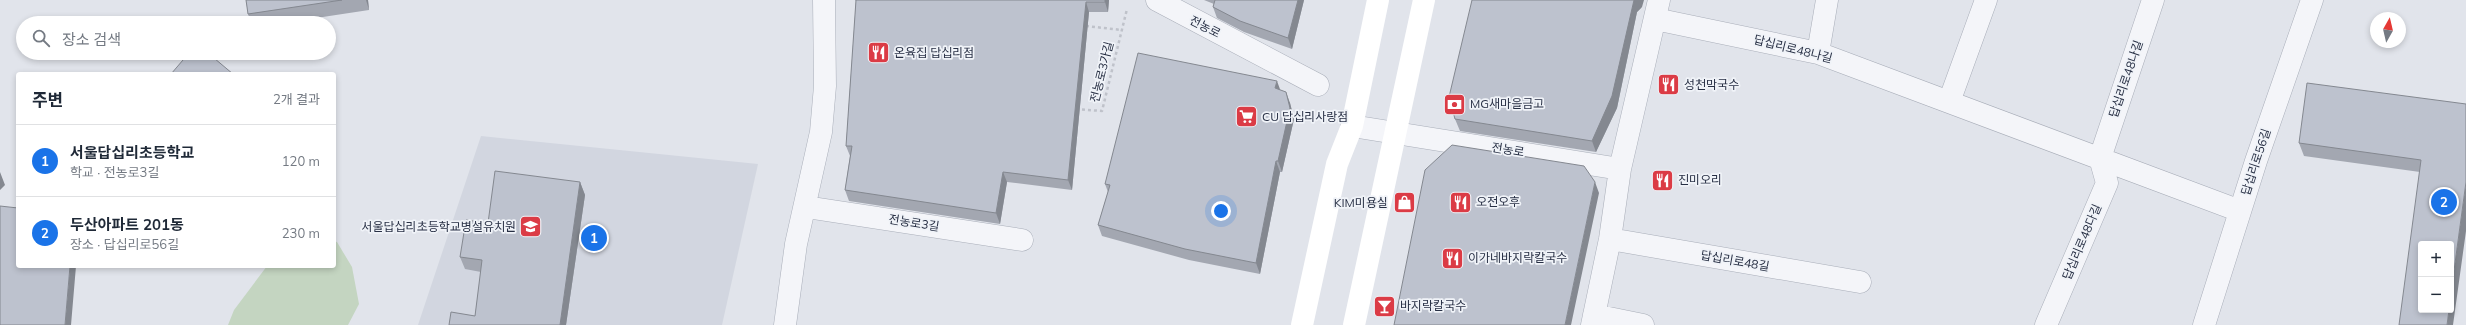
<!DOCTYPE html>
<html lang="ko">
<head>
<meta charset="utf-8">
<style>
  :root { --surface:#fff; --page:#f2f2f3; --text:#1f2937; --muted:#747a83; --line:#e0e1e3; --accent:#1a73e8 }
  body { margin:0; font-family:Mulish,"Noto Sans KR",sans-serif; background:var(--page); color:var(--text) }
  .controls { position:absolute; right:12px; bottom:12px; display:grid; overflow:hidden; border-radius:4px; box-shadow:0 2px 6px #0003 }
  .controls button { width:36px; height:36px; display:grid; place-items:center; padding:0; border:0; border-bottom:1px solid var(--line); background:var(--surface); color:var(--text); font:20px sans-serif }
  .compass { position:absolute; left:2370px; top:12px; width:36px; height:36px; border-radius:50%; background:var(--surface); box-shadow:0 2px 6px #0003; rotate:8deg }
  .you { position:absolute; left:1221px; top:211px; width:14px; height:14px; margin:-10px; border:3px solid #fff; border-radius:50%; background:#1a73e8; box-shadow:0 0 0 6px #1a73e833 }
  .badge { display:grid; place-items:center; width:26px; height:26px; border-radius:50%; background:var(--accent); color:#fff; font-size:13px; font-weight:700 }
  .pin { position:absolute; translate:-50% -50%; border:2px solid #fff; box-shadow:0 1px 4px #0006 }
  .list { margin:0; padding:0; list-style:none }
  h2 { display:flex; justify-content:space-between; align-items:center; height:52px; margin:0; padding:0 16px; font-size:17px }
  h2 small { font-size:13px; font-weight:400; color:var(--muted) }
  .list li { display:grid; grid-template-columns:26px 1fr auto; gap:12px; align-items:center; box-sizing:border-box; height:72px; padding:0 16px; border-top:1px solid var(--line) }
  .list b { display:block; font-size:15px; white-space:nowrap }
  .list p { margin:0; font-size:13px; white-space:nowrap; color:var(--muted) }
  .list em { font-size:13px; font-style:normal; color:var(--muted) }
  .icon { flex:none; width:22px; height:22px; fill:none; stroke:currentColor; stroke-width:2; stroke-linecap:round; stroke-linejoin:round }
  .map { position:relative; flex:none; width:2466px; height:325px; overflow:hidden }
  .search { position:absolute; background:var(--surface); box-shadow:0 2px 6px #0003; left:16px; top:16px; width:320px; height:44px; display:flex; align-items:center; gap:10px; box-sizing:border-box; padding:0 14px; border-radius:22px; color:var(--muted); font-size:15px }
  .panel { position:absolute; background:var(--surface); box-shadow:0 2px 6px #0003; left:16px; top:72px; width:320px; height:196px; border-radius:4px }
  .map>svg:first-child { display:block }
  .built { fill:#d2d6e0 }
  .green { fill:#c4d5c1 }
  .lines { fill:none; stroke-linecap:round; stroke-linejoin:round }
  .street-casing { stroke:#a9aeb9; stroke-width:23 }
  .path { stroke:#bfc2ca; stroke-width:2.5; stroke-dasharray:3 3; stroke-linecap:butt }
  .street { stroke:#f4f5f9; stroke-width:22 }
  .secondary { stroke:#fff; stroke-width:22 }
  .wall { fill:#a3a7b1 }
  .shaded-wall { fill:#848890 }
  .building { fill:#bdc2ce; stroke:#848890 }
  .labels { text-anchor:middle; stroke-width:3.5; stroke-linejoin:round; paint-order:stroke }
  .street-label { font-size:12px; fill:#272f44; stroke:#f0f3f8 }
  .poi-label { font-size:12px; fill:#272f44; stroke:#f0f3f8; text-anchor:start }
</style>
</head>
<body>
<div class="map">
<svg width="2466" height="325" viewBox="0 0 2466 325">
  <rect width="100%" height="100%" fill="#e1e4eb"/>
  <path class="built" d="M 481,136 L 758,164 L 722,325 L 418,325 Z"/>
  <path class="green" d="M 334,241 L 337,242 L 352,267 L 359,304 L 348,325 L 228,325 L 234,310 L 267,266 L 334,266 Z"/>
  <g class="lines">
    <defs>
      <path id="street" d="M 1157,0 L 1318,85
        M 1655,19 L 1818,53 L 2240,211
        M 1818,53 L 1827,0
        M 1949,102 L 1986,0
        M 1352,126 L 1620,169
        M 806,207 L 1022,240
        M 1610,239 L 1860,282
        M 1594,315 L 1643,325
        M 785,325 L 796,244 L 821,132 L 825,86 L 824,0
        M 1592,325 L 1610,239 L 1620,169 L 1659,0
        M 2046,325 L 2107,183 L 2100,158 L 2153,0
        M 2204,325 L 2256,161 L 2312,0"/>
    </defs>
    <use href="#street" class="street-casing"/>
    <path class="path" d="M 1086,26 L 1122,30
      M 1076,109 L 1102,111 L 1127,9"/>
    <use href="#street" class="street"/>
    <path class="secondary" d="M 1302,325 L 1337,164 L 1352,126 L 1378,0
      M 1354,325 L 1424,0"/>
  </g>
  <path class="wall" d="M 246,0 L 368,0 L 369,10 L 283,23 L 251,23 L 248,14 Z
    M 855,0 L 1109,0 L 1108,12 L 1089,12 L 1072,190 L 1007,182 L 1000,224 L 849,201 L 845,190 L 850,156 L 846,146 L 856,1 Z
    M 1204,0 L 1304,0 L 1292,49 L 1244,32 L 1217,18 L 1213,7 L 1214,4 Z
    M 1642,7 L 1637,12 L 1617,108 L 1596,152 L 1460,131 L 1455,119 Z
    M 1280,90 L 1290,103 L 1294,119 L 1282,172 L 1280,172 L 1260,274 L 1189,260 L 1102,236 L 1098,225 L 1108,192 L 1105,184 Z
    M 2466,104 L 2420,172 L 2304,156 L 2299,143 Z
    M 580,182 L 585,195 L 566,325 L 449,325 L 475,316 L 481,272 L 465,269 L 460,257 L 488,223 Z"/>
  <path class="shaded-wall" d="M 366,0 L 368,0 L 369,10 Z
    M 1105,0 L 1109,0 L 1108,12 L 1105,2 Z
    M 1298,0 L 1304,0 L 1292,49 L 1288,38 Z
    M 1634,0 L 1644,0 L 1642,7 L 1637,12 L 1617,108 L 1596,152 L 1592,141 Z
    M 1086,2 L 1089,12 L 1072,190 L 1068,180 Z
    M 1277,81 L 1281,92 L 1275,88 Z
    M 1286,92 L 1290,103 L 1294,119 L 1282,172 L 1278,161 Z
    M 1276,161 L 1280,172 L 1260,274 L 1256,263 Z
    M 0,172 L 5,185 L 0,190 Z
    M 1003,172 L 1007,182 L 1000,224 L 996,213 Z
    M 580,182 L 585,195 L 566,325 L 560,325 Z
    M 1595,182 L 1599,193 L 1571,325 L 1565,325 Z
    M 2466,182 L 2466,231 L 2453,325 L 2447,325 L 2449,310 L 2451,310 L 2451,293 Z
    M 70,266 L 76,266 L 71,325 L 65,325 Z"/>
  <path class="building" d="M 246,0 L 342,0 L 248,14 Z
    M 856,0 L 1105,0 L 1105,2 L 1086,2 L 1068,180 L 1003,172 L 996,213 L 845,190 L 852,146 L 846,146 Z
    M 1215,0 L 1298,0 L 1288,38 L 1240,21 L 1213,7 Z
    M 1472,0 L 1634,0 L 1612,96 L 1592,141 L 1455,119 L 1449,97 Z
    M 189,53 L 208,53 L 233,74 L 171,74 Z
    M 1138,53 L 1277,81 L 1275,88 L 1286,92 L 1290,108 L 1278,161 L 1276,161 L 1256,263 L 1185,249 L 1098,225 L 1110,185 L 1105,184 Z
    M 2307,83 L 2466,104 L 2466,182 L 2451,293 L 2451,244 L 2421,244 L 2421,310 L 2449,310 L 2447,325 L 2399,325 L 2421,160 L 2299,143 Z
    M 1452,145 L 1584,166 L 1595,182 L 1565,325 L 1394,325 L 1425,170 Z
    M 495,171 L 580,182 L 560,325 L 449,325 L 451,312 L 475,316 L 482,260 L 460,257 L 466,220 L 488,223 Z
    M 0,206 L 18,208 L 18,266 L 70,266 L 65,325 L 0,325 Z"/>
  <defs>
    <symbol id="restaurant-square" viewBox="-11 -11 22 22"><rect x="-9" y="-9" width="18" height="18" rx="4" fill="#db3b45" stroke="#f0f3f8"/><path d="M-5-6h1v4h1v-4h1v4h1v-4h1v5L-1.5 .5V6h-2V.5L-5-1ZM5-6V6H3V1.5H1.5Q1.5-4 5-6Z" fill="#fff"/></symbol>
    <symbol id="bank-square" viewBox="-11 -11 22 22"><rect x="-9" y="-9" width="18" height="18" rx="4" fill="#db3b45" stroke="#f0f3f8"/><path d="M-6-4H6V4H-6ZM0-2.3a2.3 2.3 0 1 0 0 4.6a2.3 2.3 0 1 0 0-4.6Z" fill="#fff"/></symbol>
    <symbol id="supermarket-square" viewBox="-11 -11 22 22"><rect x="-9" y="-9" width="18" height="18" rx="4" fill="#db3b45" stroke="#f0f3f8"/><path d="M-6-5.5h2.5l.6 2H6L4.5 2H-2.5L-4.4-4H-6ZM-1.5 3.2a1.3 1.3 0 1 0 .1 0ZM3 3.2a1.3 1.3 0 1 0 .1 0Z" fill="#fff"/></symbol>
    <symbol id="shop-square" viewBox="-11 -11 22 22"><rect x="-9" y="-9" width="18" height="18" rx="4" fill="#db3b45" stroke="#f0f3f8"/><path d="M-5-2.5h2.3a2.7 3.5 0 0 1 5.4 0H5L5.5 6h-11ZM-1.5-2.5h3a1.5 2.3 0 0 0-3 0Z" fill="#fff"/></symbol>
    <symbol id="school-square" viewBox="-11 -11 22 22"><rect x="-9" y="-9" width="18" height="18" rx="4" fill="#db3b45" stroke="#f0f3f8"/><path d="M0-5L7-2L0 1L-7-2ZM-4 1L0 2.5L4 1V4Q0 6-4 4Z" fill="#fff"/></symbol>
    <symbol id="bar-square" viewBox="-11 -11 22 22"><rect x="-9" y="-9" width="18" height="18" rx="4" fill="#db3b45" stroke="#f0f3f8"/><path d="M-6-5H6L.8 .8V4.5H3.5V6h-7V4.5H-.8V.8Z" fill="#fff"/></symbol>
  </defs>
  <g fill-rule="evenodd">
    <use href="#restaurant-square" x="866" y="40" width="25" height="25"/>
    <use href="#restaurant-square" x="1656" y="72" width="25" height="25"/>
    <use href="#bank-square" x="1442" y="92" width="25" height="25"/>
    <use href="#supermarket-square" x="1234" y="104" width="25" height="25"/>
    <use href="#restaurant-square" x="1650" y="168" width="25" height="25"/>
    <use href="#restaurant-square" x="1448" y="190" width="25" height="25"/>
    <use href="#shop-square" x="1392" y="190" width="25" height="25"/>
    <use href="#school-square" x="518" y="214" width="25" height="25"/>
    <use href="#restaurant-square" x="1440" y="246" width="25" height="25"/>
    <use href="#bar-square" x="1372" y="294" width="25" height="25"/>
  </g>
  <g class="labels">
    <g class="street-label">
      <text transform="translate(1205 27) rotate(27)" y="4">전농로</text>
      <text transform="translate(1793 49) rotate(14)" y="4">답십리로48나길</text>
      <text transform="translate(1102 72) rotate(-76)" y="4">전농로3가길</text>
      <text transform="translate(2126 79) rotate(-71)" y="4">답십리로48나길</text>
      <text transform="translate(1508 150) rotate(9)" y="4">전농로</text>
      <text transform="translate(2256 162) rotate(-72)" y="4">답십리로56길</text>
      <text transform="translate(914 223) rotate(9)" y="4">전농로3길</text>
      <text transform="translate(2082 242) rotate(-67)" y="4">답십리로48다길</text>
      <text transform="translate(1735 261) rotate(10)" y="4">답십리로48길</text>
    </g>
    <g class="poi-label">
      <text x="894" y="57">온육집 답십리점</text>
      <text x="1684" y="89">성천막국수</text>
      <text x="1470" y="108">MG새마을금고</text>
      <text x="1262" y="121">CU 답십리사랑점</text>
      <text x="1678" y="184">진미오리</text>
      <text x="1476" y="206">오전오후</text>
      <text x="1388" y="207" text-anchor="end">KIM미용실</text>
      <text x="516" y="231" text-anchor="end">서울답십리초등학교병설유치원</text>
      <text x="1468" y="262">이가네바지락칼국수</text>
      <text x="1400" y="310">바지락칼국수</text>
    </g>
  </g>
</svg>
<div class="controls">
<button>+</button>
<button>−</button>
</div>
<svg class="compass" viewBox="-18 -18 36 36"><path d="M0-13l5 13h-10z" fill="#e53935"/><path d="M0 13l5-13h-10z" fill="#747a83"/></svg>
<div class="you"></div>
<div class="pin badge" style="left:594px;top:238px">1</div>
<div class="pin badge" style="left:2444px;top:202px">2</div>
<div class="search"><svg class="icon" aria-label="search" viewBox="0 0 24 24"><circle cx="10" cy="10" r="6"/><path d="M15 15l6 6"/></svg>장소 검색</div>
<section class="panel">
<h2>주변<small>2개 결과</small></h2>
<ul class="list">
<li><span class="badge">1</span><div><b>서울답십리초등학교</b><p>학교 · 전농로3길</p></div><em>120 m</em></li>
<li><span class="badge">2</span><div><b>두산아파트 201동</b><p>장소 · 답십리로56길</p></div><em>230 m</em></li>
</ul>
</section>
</div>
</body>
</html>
